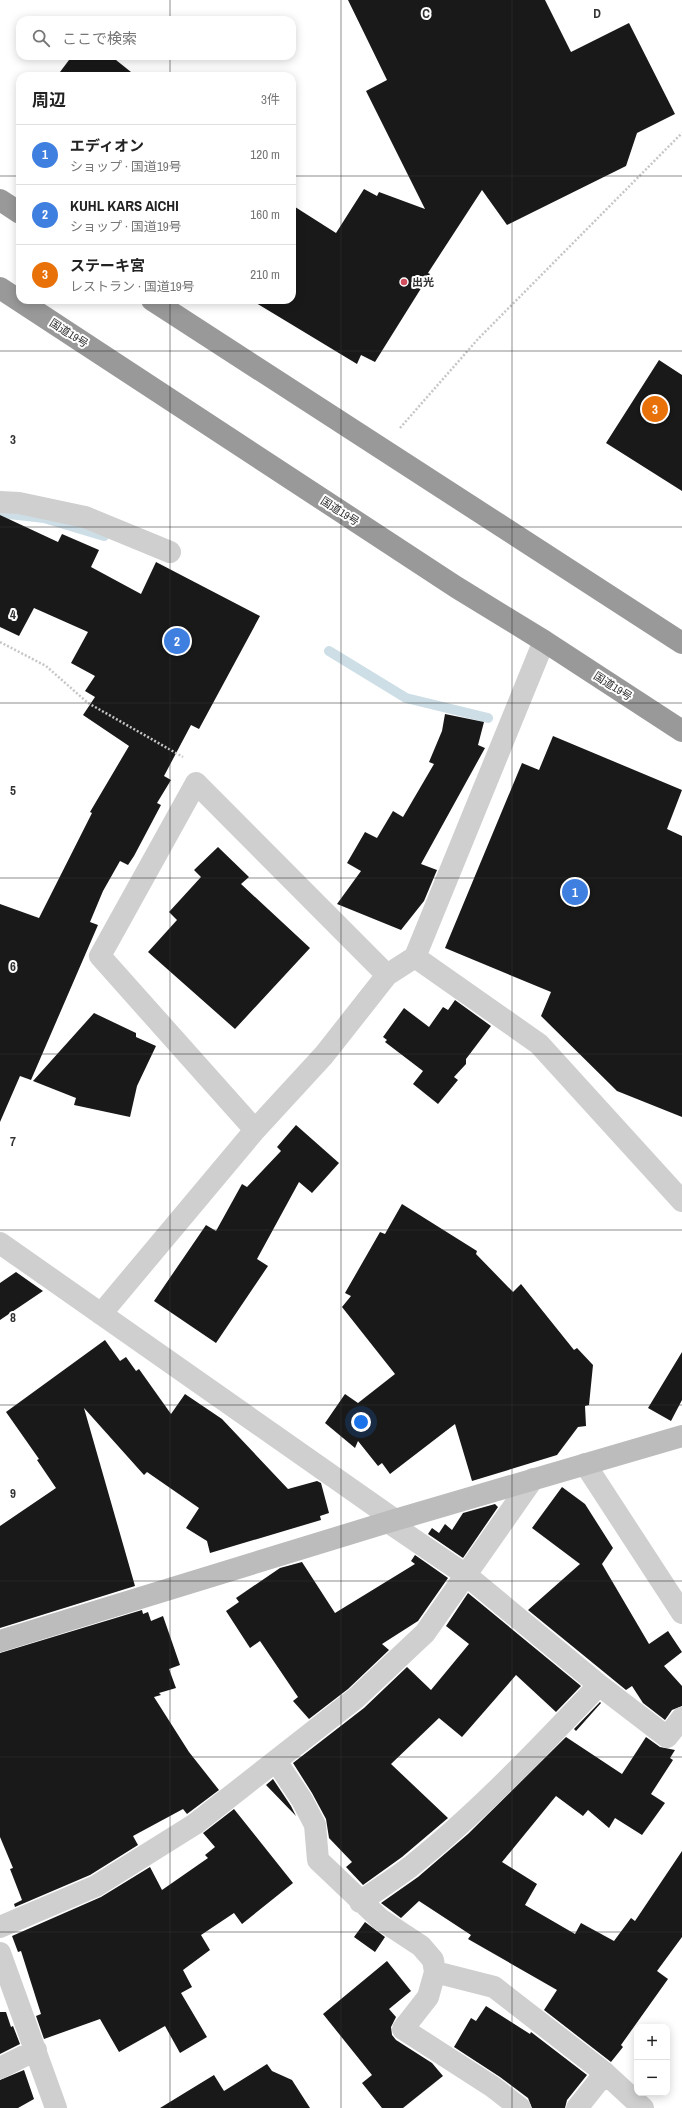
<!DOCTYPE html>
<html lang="ja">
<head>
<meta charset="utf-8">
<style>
  :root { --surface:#fff; --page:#f2f2f2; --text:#222; --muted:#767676; --line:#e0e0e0; --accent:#b45309 }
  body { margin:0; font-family:"Archivo Narrow","Noto Sans JP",sans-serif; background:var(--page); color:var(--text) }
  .controls { position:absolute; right:12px; bottom:12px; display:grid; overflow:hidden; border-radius:8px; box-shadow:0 2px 10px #0003 }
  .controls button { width:36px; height:36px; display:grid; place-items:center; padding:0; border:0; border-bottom:1px solid var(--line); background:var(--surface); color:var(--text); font:20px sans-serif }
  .you { position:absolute; left:361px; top:1422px; width:14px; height:14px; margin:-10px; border:3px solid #fff; border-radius:50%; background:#1a73e8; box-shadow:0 0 0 6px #1a73e833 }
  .badge { display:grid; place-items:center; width:26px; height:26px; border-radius:50%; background:var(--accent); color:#fff; font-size:13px; font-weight:700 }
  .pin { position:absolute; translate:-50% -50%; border:2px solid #fff; box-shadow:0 1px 4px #0006 }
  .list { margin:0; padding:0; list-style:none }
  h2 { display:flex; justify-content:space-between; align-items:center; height:52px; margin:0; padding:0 16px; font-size:17px }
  h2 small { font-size:13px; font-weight:400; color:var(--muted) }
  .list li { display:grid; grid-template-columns:26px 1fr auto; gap:12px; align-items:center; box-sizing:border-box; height:60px; padding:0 16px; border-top:1px solid var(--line) }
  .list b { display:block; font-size:15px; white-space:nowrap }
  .list p { margin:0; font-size:13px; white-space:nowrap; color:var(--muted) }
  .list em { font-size:13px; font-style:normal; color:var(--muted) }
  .icon { flex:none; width:22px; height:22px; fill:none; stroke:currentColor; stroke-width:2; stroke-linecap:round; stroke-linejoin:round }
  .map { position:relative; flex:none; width:682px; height:2108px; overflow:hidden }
  .search { position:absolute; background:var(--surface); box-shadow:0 2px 10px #0003; left:16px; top:16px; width:280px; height:44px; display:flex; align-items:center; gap:10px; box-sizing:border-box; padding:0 14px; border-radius:12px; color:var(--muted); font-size:15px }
  .panel { position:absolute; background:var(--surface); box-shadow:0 2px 10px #0003; left:16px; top:72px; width:280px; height:232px; border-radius:12px }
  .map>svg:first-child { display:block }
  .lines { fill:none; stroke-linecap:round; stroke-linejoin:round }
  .stream { stroke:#cddee6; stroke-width:10 }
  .building { fill:#191919 }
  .path { stroke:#c6c6c6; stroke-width:2.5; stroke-dasharray:2 2; stroke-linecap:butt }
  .street { stroke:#cfcfcf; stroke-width:22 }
  .secondary { stroke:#bcbcbc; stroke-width:22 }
  .highway { stroke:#999; stroke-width:22 }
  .grid { fill:none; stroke:#323232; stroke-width:1; stroke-opacity:0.55 }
  .poi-dot { fill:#d04d5e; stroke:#fff; stroke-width:1.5 }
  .labels { text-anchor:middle; stroke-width:4; stroke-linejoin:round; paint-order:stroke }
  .poi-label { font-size:11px; font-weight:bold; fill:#323232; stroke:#fff; text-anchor:start }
  .street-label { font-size:11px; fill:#323232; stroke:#fff }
  .grid-label { font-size:13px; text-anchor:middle; font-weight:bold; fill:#323232; stroke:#fff; stroke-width:4; stroke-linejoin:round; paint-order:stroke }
</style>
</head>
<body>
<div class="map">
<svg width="682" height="2108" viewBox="0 0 682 2108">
  <rect width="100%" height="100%" fill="#fff"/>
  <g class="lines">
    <path class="stream" d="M 0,513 L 44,518 L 104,536
      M 329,651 L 406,698 L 488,718"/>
  </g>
  <path class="building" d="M 348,0 L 545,0 L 571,52 L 629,23 L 675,114 L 637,133 L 626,166 L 507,225 L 482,190 L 428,273 L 430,274 L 375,362 L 361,355 L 357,364 L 251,300 L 292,300 L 292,205 L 336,233 L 364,189 L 377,196 L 379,192 L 425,209 L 366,91 L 387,80 Z
    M 72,56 L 111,56 L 136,76 L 57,76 Z
    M 659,360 L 682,375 L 682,491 L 606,443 Z
    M 0,515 L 58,542 L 62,534 L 99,550 L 91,567 L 141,594 L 156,562 L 260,616 L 199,729 L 191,725 L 164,776 L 171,780 L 157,803 L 161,805 L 134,856 L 128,865 L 120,861 L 103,891 L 90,922 L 98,925 L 31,1080 L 20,1076 L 0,1122 L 0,904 L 39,918 L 92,813 L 90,812 L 129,746 L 83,715 L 95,697 L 85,691 L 95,676 L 71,663 L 88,632 L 34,608 L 19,636 L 0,627 Z
    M 445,714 L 484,722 L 478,745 L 485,748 L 421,864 L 437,870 L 424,901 L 401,930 L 337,904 L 361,871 L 347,863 L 365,832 L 377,838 L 393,811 L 403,817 L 434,764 L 429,762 L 442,731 Z
    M 553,736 L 682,790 L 667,829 L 682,836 L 682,1117 L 617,1091 L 541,1016 L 551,992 L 445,948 L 522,763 L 539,770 Z
    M 218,847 L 249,877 L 241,884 L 310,948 L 235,1029 L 148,952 L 177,920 L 169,912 L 201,877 L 194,870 Z
    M 455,1000 L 491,1026 L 466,1059 L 466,1064 L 454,1077 L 458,1080 L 438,1104 L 413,1084 L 423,1071 L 385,1042 L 387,1040 L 383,1037 L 404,1008 L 429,1027 L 443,1007 L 448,1010 Z
    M 94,1013 L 136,1033 L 136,1037 L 156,1046 L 137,1086 L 130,1117 L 74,1105 L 76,1098 L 33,1081 Z
    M 296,1125 L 339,1163 L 312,1193 L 299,1182 L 257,1259 L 268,1266 L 216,1343 L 154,1301 L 206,1225 L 216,1231 L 242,1184 L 247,1187 L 281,1151 L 277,1147 Z
    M 402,1204 L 477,1251 L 476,1254 L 513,1292 L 521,1284 L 574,1350 L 577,1348 L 593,1365 L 589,1405 L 585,1406 L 586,1426 L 578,1427 L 557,1455 L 472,1481 L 455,1424 L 390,1474 L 382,1463 L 378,1466 L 358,1441 L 355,1448 L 325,1423 L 345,1394 L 358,1403 L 395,1374 L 342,1307 L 351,1296 L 345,1293 L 380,1232 L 385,1234 Z
    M 16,1272 L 43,1291 L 0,1320 L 0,1283 Z
    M 105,1340 L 120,1361 L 126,1357 L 136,1371 L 139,1369 L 171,1414 L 185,1394 L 222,1419 L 288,1489 L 317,1481 L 321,1483 L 329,1513 L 320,1516 L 321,1520 L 210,1553 L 207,1541 L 186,1528 L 199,1508 L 147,1472 L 144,1475 L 84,1408 L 135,1586 L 0,1628 L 0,1526 L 56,1488 L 37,1460 L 39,1459 L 6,1412 Z
    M 682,1352 L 682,1400 L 671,1421 L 648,1408 Z
    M 562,1487 L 585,1504 L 613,1548 L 602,1564 L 649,1644 L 668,1631 L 682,1652 L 664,1666 L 682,1686 L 682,1706 L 672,1710 L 665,1720 L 643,1703 L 632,1686 L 626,1690 L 528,1610 L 580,1564 L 532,1528 Z
    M 495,1504 L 498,1507 L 463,1558 L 428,1534 L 432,1528 L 439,1533 L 445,1524 L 452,1530 L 463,1513 Z
    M 415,1555 L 448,1578 L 418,1621 L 382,1644 L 389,1650 L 348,1689 L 309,1719 L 293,1701 L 298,1697 L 260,1641 L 250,1648 L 226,1611 L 239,1602 L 236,1598 L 280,1568 L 302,1562 L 335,1613 L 415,1564 L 411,1561 Z
    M 468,1593 L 581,1686 L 556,1712 L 516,1675 L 462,1737 L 439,1718 L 391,1764 L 448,1818 L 402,1857 L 363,1885 L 346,1867 L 352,1862 L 329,1838 L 326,1819 L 312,1793 L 293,1763 L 364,1708 L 407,1667 L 431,1690 L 469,1644 L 446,1626 Z
    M 142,1610 L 143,1614 L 148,1612 L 151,1621 L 163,1616 L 180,1665 L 169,1669 L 176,1688 L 159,1693 L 161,1695 L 154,1697 L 189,1752 L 219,1790 L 187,1814 L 183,1809 L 133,1836 L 138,1845 L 90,1875 L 15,1907 L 14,1904 L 22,1900 L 10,1869 L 13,1868 L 0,1837 L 0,1653 Z
    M 600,1702 L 601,1703 L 576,1731 L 574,1729 Z
    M 566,1737 L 622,1774 L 646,1737 L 660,1747 L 675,1750 L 670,1758 L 673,1760 L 651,1794 L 665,1803 L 642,1835 L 615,1818 L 609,1828 L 588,1810 L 583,1816 L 556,1796 L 502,1862 L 537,1884 L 525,1905 L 575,1934 L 581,1923 L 614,1941 L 631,1918 L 635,1921 L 682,1851 L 682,1937 L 657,1971 L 668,1979 L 621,2045 L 623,2047 L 611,2062 L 544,2010 L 557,1990 L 468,1939 L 471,1935 L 419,1901 L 401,1918 L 381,1903 L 418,1877 L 468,1834 Z
    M 273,1779 L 291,1806 L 296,1816 L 266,1785 Z
    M 234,1809 L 293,1883 L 242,1924 L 234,1913 L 201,1935 L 210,1950 L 183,1970 L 192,1987 L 181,1993 L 207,2037 L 180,2053 L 165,2026 L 119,2052 L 100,2019 L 44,2039 L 36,2016 L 41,2014 L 21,1951 L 18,1952 L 12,1936 L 101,1897 L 150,1867 L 162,1890 L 208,1858 L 205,1855 L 215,1847 L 203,1833 Z
    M 365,1922 L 385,1937 L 375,1952 L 354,1937 Z
    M 387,1961 L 411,1991 L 389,2009 L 396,2017 L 391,2027 L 392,2035 L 396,2040 L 432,2063 L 443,2076 L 403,2108 L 382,2108 L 362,2083 L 372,2075 L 323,2014 Z
    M 486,2006 L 530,2034 L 531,2032 L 587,2075 L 567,2100 L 565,2108 L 532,2108 L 528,2098 L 500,2077 L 454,2047 L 471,2018 L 476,2021 Z
    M 0,2012 L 6,2012 L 11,2027 L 13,2026 L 20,2044 L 0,2054 Z
    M 267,2064 L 272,2071 L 292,2080 L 310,2108 L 160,2108 L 214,2075 L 224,2091 Z
    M 24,2070 L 34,2099 L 18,2108 L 0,2108 L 0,2080 Z"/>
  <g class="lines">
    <path class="path" d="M 400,428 L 478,339 L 682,133
      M 0,642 L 46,666 L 88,703 L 183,757"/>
    <path class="street" d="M 0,502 L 19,503 L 85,517 L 170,552
      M 415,957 L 539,1044 L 682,1201
      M 255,1130 L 100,956 L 196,783 L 387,975
      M 0,1243 L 395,1520
      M 101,1314 L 255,1130 L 324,1055 L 387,975 L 415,957 L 544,641
      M 585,1464 L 682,1613
      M 388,1522 L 466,1575 L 599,1685 L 667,1737 L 682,1718
      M 276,1761 L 302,1800 L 315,1825 L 318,1860 L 380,1919 L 421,1946 L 433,1960 L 435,1972 L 428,1997 L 403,2029 L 493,2087 L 520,2108
      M 360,1902 C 377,1890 394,1879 410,1867 C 478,1813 539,1748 599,1685
      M 0,1927 L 96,1886 L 195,1824 L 356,1698 L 425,1633 L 533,1479
      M 0,1953 L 56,2108
      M 435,1972 L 494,1987 L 605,2073 L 643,2108
      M 0,2068 L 36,2050
      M 577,2108 L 605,2073"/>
    <path class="secondary" d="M 0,1641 L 388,1522 L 682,1436"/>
    <path class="highway" d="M 0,200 L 20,213
      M 0,288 L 456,587 L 544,641 L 682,731
      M 152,300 L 682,643"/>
  </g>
  <path class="grid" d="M 170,0 L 170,20M 341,0 L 341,2108M 512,0 L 512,2108M 170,56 L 170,76M 0,176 L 20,176M 292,176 L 682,176M 170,300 L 170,2108M 0,351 L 682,351M 0,527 L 682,527M 0,703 L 682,703M 0,878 L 682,878M 0,1054 L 682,1054M 0,1230 L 682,1230M 0,1405 L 682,1405M 0,1581 L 682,1581M 0,1757 L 682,1757M 0,1932 L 682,1932"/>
  <circle class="poi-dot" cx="404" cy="282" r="4"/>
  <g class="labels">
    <g class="poi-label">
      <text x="412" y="286">出光</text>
    </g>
    <g class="street-label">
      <text transform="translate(69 333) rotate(33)" y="4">国道19号</text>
      <text transform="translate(340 511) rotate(33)" y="4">国道19号</text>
      <text transform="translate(613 686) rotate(33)" y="4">国道19号</text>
    </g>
  </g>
  <g class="grid-label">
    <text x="426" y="18">C</text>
    <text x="597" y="18">D</text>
    <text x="13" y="444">3</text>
    <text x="13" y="619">4</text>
    <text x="13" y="795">5</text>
    <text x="13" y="971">6</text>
    <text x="13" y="1146">7</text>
    <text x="13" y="1322">8</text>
    <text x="13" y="1498">9</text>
  </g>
</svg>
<div class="controls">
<button>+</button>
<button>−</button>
</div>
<div class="you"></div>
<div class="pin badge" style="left:575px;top:892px;background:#3f7fe0">1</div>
<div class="pin badge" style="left:177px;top:641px;background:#3f7fe0">2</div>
<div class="pin badge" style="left:655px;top:409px;background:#e8710a">3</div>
<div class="search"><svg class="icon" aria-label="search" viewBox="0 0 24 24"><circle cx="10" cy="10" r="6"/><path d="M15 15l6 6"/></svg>ここで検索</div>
<section class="panel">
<h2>周辺<small>3件</small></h2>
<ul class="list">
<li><span class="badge" style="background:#3f7fe0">1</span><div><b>エディオン</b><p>ショップ · 国道19号</p></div><em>120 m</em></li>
<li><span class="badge" style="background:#3f7fe0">2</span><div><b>KUHL KARS AICHI</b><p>ショップ · 国道19号</p></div><em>160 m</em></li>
<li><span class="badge" style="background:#e8710a">3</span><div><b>ステーキ宮</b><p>レストラン · 国道19号</p></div><em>210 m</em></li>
</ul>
</section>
</div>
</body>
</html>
